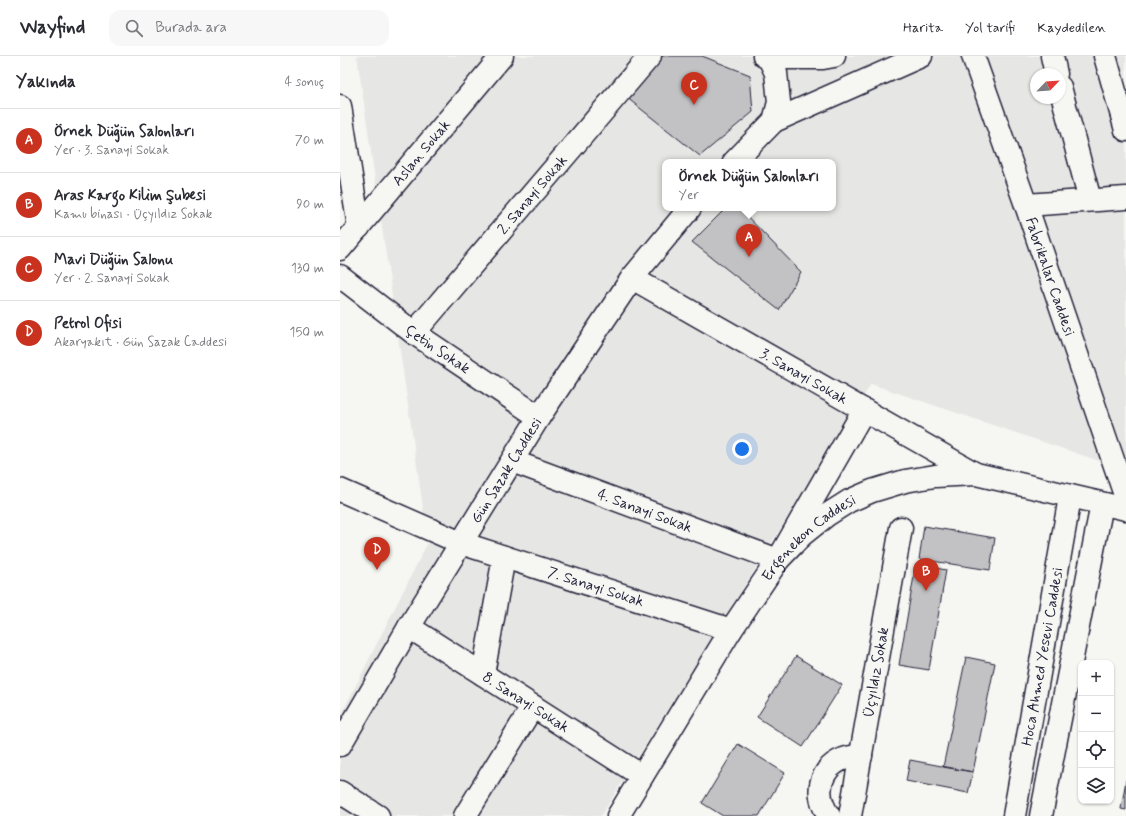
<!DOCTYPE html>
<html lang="tr">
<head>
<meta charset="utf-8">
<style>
  :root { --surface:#fff; --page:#f7f7f7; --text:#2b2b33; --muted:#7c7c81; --line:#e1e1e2; --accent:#c8321e }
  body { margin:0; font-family:Mynerve,sans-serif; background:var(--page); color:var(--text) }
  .controls { position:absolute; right:12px; bottom:12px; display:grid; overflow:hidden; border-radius:8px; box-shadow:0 1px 3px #0004 }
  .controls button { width:36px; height:36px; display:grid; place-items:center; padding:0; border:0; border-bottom:1px solid var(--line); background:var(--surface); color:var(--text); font:20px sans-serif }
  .compass { position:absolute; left:690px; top:12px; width:36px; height:36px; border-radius:50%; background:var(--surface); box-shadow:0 1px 3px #0004; rotate:65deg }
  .you { position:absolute; left:402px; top:393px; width:14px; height:14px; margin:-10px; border:3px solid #fff; border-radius:50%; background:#1a73e8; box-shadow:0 0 0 6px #1a73e833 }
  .badge { display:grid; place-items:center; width:26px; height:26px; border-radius:50%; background:var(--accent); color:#fff; font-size:13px; font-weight:700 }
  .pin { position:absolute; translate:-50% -33px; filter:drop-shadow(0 1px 2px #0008) }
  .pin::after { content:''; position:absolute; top:21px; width:14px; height:12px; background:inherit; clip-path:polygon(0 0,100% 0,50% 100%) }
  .popup { position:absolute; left:322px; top:103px; width:174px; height:52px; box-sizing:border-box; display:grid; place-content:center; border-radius:8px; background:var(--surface); filter:drop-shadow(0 1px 3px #0005); font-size:13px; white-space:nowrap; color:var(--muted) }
  .popup b { font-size:15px; color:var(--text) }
  .popup::after { content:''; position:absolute; left:50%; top:100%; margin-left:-8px; border:8px solid transparent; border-top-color:var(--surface) }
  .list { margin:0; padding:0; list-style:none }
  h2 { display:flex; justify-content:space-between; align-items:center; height:52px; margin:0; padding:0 16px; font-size:17px }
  h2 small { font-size:13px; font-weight:400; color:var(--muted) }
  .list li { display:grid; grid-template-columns:26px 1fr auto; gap:12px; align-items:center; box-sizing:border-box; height:64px; padding:0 16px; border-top:1px solid var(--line) }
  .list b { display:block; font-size:15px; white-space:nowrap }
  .list p { margin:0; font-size:13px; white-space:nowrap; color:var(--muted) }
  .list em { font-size:13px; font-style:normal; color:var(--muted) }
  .icon { flex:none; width:22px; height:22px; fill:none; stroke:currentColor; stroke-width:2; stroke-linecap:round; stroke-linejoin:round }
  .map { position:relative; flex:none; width:786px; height:760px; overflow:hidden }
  header { display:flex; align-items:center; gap:24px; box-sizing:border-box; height:56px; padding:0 20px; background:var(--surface); border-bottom:1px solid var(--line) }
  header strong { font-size:19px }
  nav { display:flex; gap:22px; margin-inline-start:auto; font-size:14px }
  .search { width:280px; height:36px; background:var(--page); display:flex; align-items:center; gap:10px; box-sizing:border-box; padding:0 14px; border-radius:12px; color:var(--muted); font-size:15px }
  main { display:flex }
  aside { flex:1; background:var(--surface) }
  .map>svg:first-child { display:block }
  .built { fill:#e6e6e4; fill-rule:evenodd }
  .building { fill:#c2c2c4; stroke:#22223b }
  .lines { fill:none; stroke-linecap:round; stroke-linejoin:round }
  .minor-casing { stroke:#22223b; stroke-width:25 }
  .major-casing { stroke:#22223b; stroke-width:25 }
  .minor { stroke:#f6f6f2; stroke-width:22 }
  .major { stroke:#f6f6f2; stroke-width:22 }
  .labels { text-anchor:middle; stroke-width:3.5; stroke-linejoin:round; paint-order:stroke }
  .street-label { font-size:15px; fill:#22223b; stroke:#f6f6f2 }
</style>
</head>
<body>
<header>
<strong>Wayfind</strong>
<div class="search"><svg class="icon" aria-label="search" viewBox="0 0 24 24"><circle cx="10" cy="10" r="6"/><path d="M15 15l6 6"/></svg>Burada ara</div>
<nav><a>Harita</a><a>Yol tarifi</a><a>Kaydedilen</a></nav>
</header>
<main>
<aside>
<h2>Yakında<small>4 sonuç</small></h2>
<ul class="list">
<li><span class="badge">A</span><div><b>Örnek Düğün Salonları</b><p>Yer · 3. Sanayi Sokak</p></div><em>70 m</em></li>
<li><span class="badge">B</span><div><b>Aras Kargo Kilim Şubesi</b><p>Kamu binası · Üçyıldız Sokak</p></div><em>90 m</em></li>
<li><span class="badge">C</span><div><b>Mavi Düğün Salonu</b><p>Yer · 2. Sanayi Sokak</p></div><em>130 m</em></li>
<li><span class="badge">D</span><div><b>Petrol Ofisi</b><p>Akaryakıt · Gün Sazak Caddesi</p></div><em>150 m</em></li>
</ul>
</aside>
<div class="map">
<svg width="786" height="760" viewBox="0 0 786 760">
  <rect width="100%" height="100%" fill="#f6f6f2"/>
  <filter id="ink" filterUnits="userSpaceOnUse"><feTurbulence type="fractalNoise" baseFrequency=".025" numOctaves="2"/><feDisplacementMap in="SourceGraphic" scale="8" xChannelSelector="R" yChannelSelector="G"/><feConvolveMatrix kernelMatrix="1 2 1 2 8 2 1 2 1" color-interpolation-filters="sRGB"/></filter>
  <g filter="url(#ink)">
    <path class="built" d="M 17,0 L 786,0 L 786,414 L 531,328 L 261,760 L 0,760 L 0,661 L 88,486 ZM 696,18 L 720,18 L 720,42 L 696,42 ZM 325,106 L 493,106 L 493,152 L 325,152 Z"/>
    <path class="building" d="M 321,0 L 362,0 L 410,19 L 413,56 L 360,100 L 286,41 Z
      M 386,152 L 399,152 L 461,216 L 439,254 L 352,186 Z
      M 584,470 L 655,482 L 650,514 L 579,503 Z
      M 576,508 L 606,514 L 589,614 L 559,609 Z
      M 456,600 L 502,629 L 463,691 L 417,661 Z
      M 626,601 L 655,607 L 633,716 L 603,711 Z
      M 398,688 L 445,717 L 419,760 L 383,760 L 362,747 Z
      M 570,704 L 633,716 L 628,737 L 566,725 Z
      M 786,724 L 786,754 L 781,753 Z"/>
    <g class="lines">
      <defs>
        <g id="minor">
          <path id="s1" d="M 633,0 L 686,149 L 786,442"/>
          <path d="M 712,0 L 716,18"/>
          <path d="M 765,0 L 786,74"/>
          <path d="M 429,2 L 483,2 L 494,0"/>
          <path d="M 429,2 L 436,17 L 439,46 L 434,65"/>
          <path d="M 720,31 L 750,144"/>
          <path d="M 0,50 L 19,171"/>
          <path d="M 394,106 L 434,65 L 581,0"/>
          <path d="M 686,149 L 786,142"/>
          <path id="s2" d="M 0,193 L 162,0"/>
          <path id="s3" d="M 0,220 L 74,277 L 199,361"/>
          <path id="s4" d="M 292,222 L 636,418"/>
          <path id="s5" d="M 74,277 L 310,0"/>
          <path id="s6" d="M 172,405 L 438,504 L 524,354"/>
          <path id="s7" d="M 0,434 L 121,487 L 391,574"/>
          <path id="s8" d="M 69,571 L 302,720"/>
          <path d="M 143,618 L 164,501"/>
          <path id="s9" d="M 0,689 L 69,571 L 199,361 L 292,222 L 350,152"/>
          <path d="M 0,736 L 38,760"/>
          <path d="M 125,760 L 193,650"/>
          <path id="s10" d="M 278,760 L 391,574 L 438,504 L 462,479 L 487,459 L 509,445 L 532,435 L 565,425 L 595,420 L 636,418 L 786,453"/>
          <path d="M 489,760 C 469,731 486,700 521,700"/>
          <path id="s11" d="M 510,760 L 561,472"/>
          <path id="s12" d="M 674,760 L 730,441"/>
          <path d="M 701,760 L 762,448"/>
        </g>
        <path id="major" d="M 424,0 L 429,2"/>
      </defs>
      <use href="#minor" class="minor-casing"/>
      <use href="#major" class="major-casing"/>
      <use href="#minor" class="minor"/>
      <use href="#major" class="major"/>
    </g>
  </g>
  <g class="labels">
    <g class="street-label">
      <text dy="5" stroke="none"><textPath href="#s2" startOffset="126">Aslan Sokak</textPath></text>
      <text dy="5" stroke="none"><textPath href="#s5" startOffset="182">2. Sanayi Sokak</textPath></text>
      <text dy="5" stroke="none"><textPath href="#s1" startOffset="234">Fabrikalar Caddesi</textPath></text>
      <text dy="5" stroke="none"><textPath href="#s3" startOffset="122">Çetin Sokak</textPath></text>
      <text dy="5" stroke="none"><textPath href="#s4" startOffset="198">3. Sanayi Sokak</textPath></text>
      <text dy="5" stroke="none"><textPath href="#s9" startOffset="321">Gün Sazak Caddesi</textPath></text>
      <text dy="5" stroke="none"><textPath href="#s6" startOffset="142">4. Sanayi Sokak</textPath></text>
      <text dy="5" stroke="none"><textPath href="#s10" startOffset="340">Ergenekon Caddesi</textPath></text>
      <text dy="5" stroke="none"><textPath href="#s7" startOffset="274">7. Sanayi Sokak</textPath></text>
      <text dy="5" stroke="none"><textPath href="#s12" startOffset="162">Hoca Ahmed Yesevi Caddesi</textPath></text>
      <text dy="5" stroke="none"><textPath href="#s11" startOffset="146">Üçyıldız Sokak</textPath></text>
      <text dy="5" stroke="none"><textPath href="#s8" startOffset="139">8. Sanayi Sokak</textPath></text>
    </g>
  </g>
</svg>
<div class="controls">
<button>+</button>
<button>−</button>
<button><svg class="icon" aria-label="locate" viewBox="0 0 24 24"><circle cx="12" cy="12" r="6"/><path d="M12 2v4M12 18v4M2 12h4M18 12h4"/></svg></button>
<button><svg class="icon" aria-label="layers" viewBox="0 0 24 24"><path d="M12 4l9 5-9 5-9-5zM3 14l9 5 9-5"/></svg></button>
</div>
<svg class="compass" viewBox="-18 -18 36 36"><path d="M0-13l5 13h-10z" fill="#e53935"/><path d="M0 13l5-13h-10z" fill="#7c7c81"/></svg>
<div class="you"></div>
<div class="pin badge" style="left:409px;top:201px">A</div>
<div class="popup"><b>Örnek Düğün Salonları</b>Yer</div>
<div class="pin badge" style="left:586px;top:535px">B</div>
<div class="pin badge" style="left:354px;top:49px">C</div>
<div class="pin badge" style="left:37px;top:514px">D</div>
</div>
</main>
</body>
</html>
